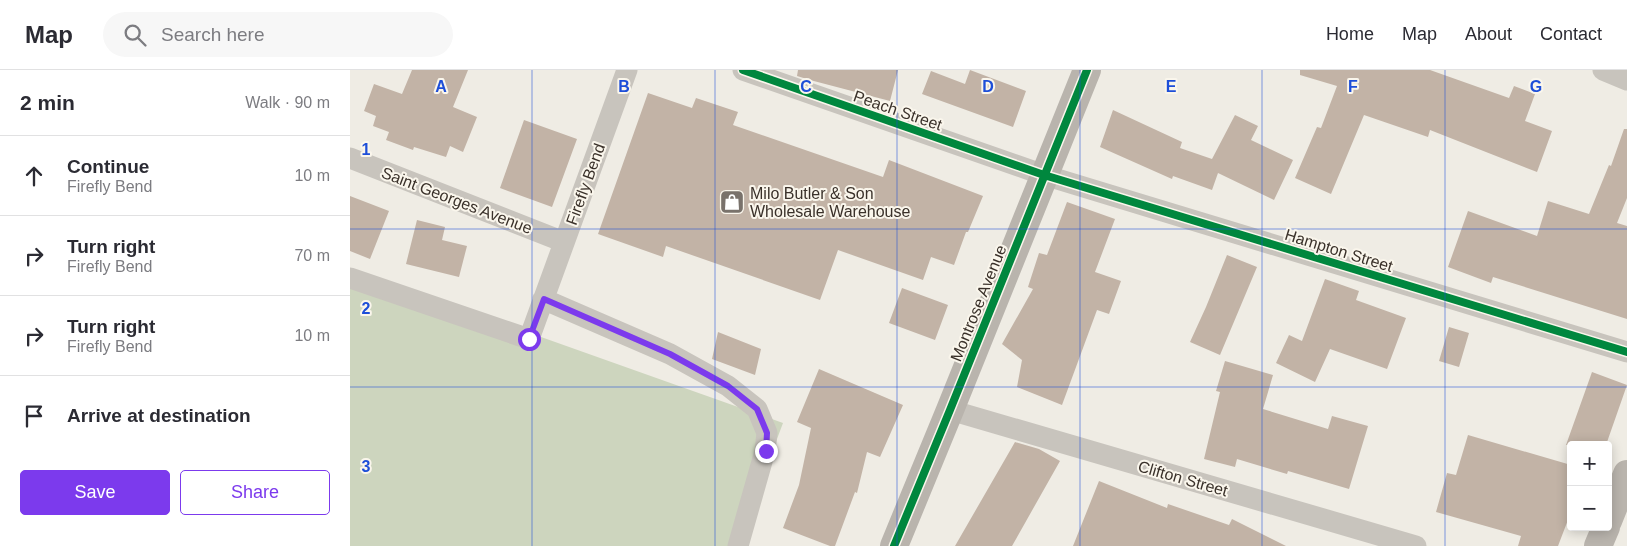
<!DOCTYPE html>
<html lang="en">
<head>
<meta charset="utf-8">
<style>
  :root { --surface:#fff; --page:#f7f7f7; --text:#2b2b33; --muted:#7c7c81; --line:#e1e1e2; --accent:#7c3aed }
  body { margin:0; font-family:Helvetica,sans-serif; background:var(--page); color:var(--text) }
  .controls { position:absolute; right:15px; bottom:15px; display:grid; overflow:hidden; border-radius:5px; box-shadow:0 2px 12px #0003 }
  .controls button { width:45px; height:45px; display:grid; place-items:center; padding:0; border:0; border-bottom:1px solid var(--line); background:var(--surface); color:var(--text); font:25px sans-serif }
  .stop { position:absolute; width:15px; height:15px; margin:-11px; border:4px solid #7c3aed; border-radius:50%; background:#fff }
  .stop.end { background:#7c3aed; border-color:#fff; box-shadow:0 1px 5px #0008 }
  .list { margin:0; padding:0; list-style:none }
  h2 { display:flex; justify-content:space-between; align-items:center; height:65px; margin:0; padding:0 20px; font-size:21px }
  h2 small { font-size:16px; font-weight:400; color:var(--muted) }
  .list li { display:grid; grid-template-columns:32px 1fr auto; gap:15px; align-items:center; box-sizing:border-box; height:80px; padding:0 20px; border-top:1px solid var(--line) }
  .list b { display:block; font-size:19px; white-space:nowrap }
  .list p { margin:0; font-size:16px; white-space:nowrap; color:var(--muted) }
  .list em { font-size:16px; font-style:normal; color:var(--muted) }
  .actions { display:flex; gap:10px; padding:15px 20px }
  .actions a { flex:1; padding:11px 0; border:1px solid var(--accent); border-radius:5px; text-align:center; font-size:18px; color:var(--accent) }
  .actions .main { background:var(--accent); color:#fff }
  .icon { flex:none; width:28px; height:28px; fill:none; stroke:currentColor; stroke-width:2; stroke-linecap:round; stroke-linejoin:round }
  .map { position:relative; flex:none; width:1277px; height:476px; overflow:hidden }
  header { display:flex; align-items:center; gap:30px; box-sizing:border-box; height:70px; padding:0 25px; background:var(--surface); border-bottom:1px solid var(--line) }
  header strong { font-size:24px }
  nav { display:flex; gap:28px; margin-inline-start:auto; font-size:18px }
  .search { width:350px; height:45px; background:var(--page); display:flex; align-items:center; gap:12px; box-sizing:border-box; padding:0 18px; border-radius:28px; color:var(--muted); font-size:19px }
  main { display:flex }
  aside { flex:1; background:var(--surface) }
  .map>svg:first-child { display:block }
  .green { fill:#cdd5be }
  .building { fill:#c2b3a6 }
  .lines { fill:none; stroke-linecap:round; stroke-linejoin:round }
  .street { stroke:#c8c4bd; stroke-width:21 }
  .secondary { stroke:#b9b4ad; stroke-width:28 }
  .cycleway-casing { stroke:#faf6ec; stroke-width:11 }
  .cycleway { stroke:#00873e; stroke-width:8 }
  .route { stroke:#7c3aed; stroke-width:6 }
  .grid { fill:none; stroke:#1d4ed8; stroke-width:1; stroke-opacity:0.55 }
  .labels { text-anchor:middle; stroke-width:4; stroke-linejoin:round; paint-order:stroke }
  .street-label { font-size:16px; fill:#3a312a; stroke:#faf6ec }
  .poi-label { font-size:16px; fill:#3a312a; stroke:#faf6ec; text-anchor:start }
  .grid-label { font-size:16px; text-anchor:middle; font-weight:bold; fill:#1d4ed8; stroke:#faf6ec; stroke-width:4; stroke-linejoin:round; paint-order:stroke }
</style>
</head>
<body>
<header>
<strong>Map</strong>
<div class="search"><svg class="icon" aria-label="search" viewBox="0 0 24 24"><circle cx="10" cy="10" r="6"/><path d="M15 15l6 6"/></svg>Search here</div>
<nav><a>Home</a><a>Map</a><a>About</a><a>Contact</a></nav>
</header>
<main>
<aside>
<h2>2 min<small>Walk · 90 m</small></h2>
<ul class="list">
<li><svg class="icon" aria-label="ahead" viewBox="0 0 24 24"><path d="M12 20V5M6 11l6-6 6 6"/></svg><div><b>Continue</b><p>Firefly Bend</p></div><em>10 m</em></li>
<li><svg class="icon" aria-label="right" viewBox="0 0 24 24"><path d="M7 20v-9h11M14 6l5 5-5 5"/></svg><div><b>Turn right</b><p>Firefly Bend</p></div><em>70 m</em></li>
<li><svg class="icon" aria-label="right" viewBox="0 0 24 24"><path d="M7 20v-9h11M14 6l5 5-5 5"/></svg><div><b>Turn right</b><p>Firefly Bend</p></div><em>10 m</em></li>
<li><svg class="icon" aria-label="arrive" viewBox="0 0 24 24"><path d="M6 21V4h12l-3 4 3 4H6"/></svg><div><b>Arrive at destination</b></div></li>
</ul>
<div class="actions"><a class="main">Save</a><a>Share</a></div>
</aside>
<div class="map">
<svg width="1277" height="476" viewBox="0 0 1277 476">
  <rect width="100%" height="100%" fill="#efece4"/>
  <path class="green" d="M 0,199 L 433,353 L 387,476 L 0,476 Z"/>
  <path class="building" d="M 62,0 L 118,0 L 103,37 L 127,47 L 113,82 L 100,76 L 96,87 L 64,77 L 63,80 L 36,70 L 39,62 L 23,56 L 26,46 L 14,41 L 24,14 L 52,24 Z
    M 448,0 L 548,0 L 540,31 L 460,10 L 447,6 Z
    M 620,0 L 676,21 L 663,57 L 572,24 L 581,1 L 615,14 Z
    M 950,0 L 1080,0 L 1159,28 L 1164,16 L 1185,24 L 1175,51 L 1202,61 L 1187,102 L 1080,60 L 1078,67 L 1014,45 L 981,124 L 945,108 L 967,57 L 971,58 L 987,16 L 950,5 Z
    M 298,23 L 342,38 L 346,28 L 388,42 L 383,55 L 533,107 L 539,90 L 633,126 L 618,162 L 616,162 L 604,195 L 581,187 L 573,210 L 488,180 L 470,230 L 316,176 L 313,187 L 248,164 Z
    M 763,40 L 832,72 L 830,78 L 862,89 L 885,45 L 908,56 L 901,70 L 943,90 L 924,130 L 868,103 L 862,120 L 823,106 L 822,109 L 750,77 Z
    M 174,50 L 227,69 L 202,137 L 150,118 Z
    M 1274,59 L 1277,59 L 1277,128 L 1267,153 L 1277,156 L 1277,249 L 1143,207 L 1141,213 L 1098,197 L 1118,141 L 1187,166 L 1198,131 L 1239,144 L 1259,95 L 1261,96 Z
    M 0,126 L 39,141 L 20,189 L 0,181 Z
    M 717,132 L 765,149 L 745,202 L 771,211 L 759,244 L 747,240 L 712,335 L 667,317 L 672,290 L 652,274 L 683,219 L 678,217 L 689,183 L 697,185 Z
    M 67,150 L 95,157 L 92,170 L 117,176 L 109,207 L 56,194 Z
    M 877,185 L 907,197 L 870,285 L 840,272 L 856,237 Z
    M 975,209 L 1009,221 L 1006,230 L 1056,248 L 1037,299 L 980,279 L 965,312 L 926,293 L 939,265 L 952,271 Z
    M 552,218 L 598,235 L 585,270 L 539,253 Z
    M 1099,257 L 1119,263 L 1109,297 L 1089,291 Z
    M 368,262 L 411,279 L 405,305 L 362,289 Z
    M 875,291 L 923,305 L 913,339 L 978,359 L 982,346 L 1018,356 L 999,419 L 938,401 L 937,404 L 887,389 L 885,397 L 854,389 L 870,322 L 866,321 Z
    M 469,299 L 553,335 L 530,387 L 517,382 L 507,423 L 505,422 L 485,476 L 480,476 L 433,458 L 449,415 L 461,358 L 447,352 Z
    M 1242,302 L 1277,315 L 1256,375 L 1216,375 Z
    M 1118,365 L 1221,395 L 1221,442 L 1208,476 L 1168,476 L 1171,466 L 1086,442 L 1097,403 L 1106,405 Z
    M 665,372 L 689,379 L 710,391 L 662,476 L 605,476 Z
    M 749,411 L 817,438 L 818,434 L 879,455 L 882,449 L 936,476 L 723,476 Z"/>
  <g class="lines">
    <path class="street" d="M 393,0 L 694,105 L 1277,282
      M 1253,0 L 1277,10
      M 0,88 L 214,172
      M 0,208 L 179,269 L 277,0
      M 193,229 L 320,284 L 378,316 L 407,339 L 417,363 L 415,381 L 388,476
      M 600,340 L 1066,476"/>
    <path class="secondary" d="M 1258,451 L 1277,404
      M 544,476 L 600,340 L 737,0
      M 1248,476 L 1256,457"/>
    <defs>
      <path id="cycleway" d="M 393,0 L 694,105 L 1277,282
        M 544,476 L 600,340 L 737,0"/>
    </defs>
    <use href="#cycleway" class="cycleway-casing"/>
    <use href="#cycleway" class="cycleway"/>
  </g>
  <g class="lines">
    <path class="route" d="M 179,269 L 194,229 L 320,284 L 378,316 L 407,339 L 417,363 L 416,381"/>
  </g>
  <path class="grid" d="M 182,0 L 182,476M 365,0 L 365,476M 547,0 L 547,476M 730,0 L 730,476M 912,0 L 912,476M 1095,0 L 1095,476M 0,159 L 1277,159M 0,317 L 1277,317"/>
  <defs>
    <symbol id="shop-square" viewBox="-11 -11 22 22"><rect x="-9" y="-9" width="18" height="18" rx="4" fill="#79726b" stroke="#faf6ec"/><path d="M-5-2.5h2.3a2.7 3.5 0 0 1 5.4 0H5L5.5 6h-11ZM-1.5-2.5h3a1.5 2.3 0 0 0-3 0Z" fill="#fff"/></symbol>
  </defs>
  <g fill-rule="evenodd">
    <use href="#shop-square" x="368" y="118" width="28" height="28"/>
  </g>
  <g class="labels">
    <g class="street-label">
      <text transform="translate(548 40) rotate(19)" y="6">Peach Street</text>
      <text transform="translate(235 114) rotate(-70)" y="6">Firefly Bend</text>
      <text transform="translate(107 130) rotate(21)" y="6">Saint Georges Avenue</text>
      <text transform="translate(989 180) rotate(17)" y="6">Hampton Street</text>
      <text transform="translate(628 233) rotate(-68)" y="6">Montrose Avenue</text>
      <text transform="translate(833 408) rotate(16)" y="6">Clifton Street</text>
    </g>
    <g class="poi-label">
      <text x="400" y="129">Milo Butler &amp; Son<tspan x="400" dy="18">Wholesale Warehouse</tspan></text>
    </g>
  </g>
  <g class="grid-label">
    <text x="91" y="22">A</text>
    <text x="274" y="22">B</text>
    <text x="456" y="22">C</text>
    <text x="638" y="22">D</text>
    <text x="821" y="22">E</text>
    <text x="1003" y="22">F</text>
    <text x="1186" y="22">G</text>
    <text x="16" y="85">1</text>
    <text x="16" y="244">2</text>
    <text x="16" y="402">3</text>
  </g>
</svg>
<div class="controls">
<button>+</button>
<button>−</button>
</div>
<div class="stop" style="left:179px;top:269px"></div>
<div class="stop end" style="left:416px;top:381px"></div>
</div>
</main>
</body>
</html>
